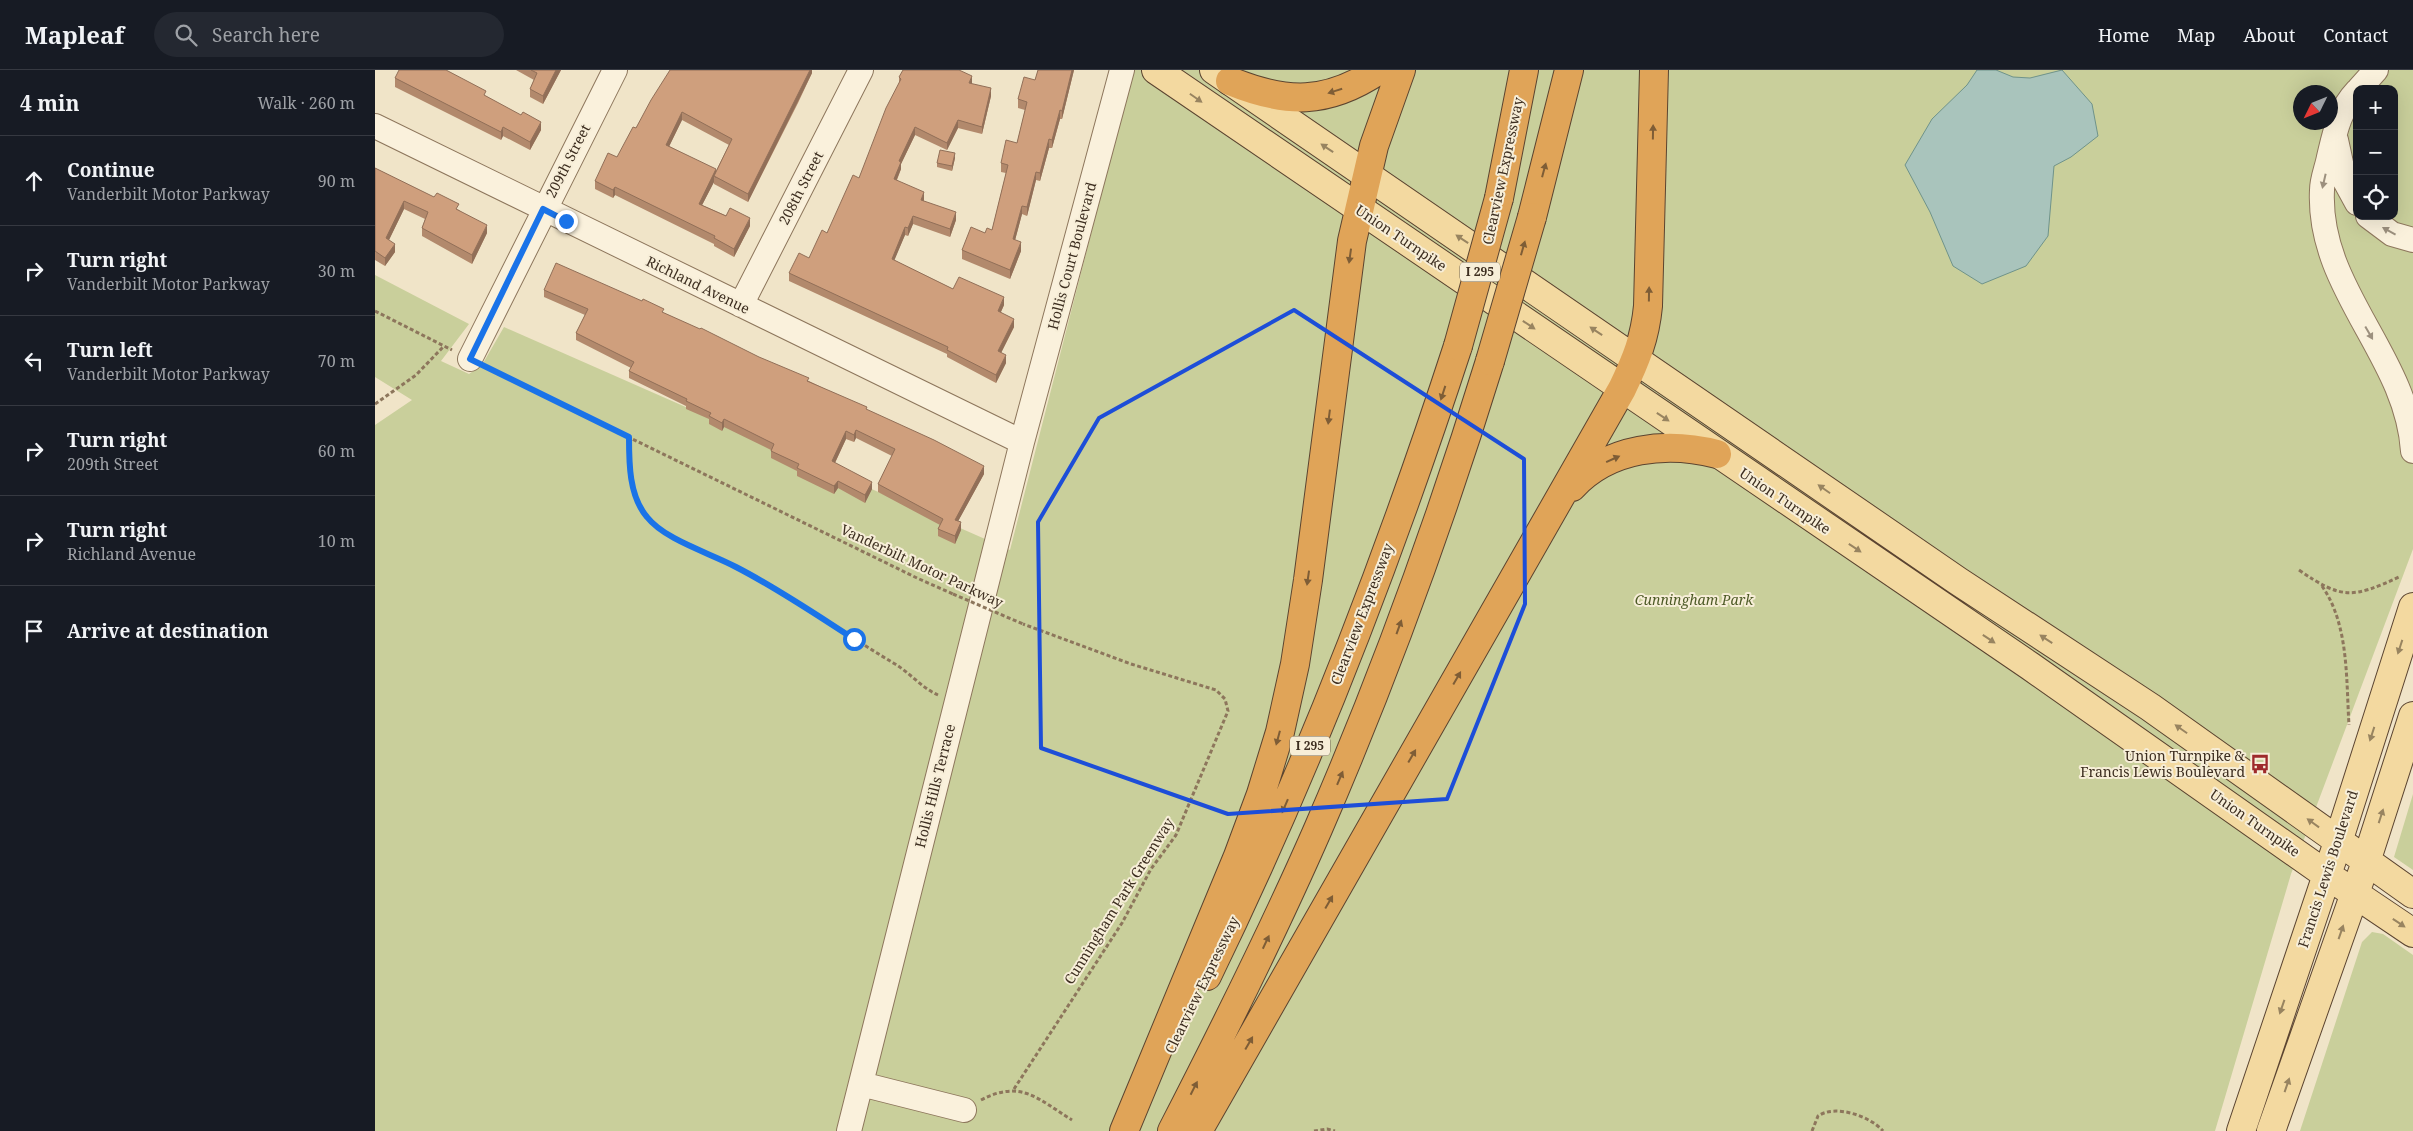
<!DOCTYPE html>
<html lang="en">
<head>
<meta charset="utf-8">
<style>
  :root { --surface:#171b24; --page:#242831; --text:#f1f3f6; --muted:#9ea1a6; --line:#363941 }
  body { margin:0; font-family:"Noto Serif",serif; background:var(--page); color:var(--text) }
  .controls { position:absolute; right:15px; top:15px; display:grid; overflow:hidden; border-radius:10px; box-shadow:0 5px 20px #0002 }
  .controls button { width:45px; height:45px; display:grid; place-items:center; padding:0; border:0; border-bottom:1px solid var(--line); background:var(--surface); color:var(--text); font:25px sans-serif }
  .compass { position:absolute; left:1918px; top:15px; width:45px; height:45px; border-radius:50%; background:var(--surface); box-shadow:0 5px 20px #0002; rotate:227deg }
  .stop { position:absolute; width:15px; height:15px; margin:-11px; border:4px solid #1a73e8; border-radius:50%; background:#fff }
  .stop.end { background:#1a73e8; border-color:#fff; box-shadow:0 1px 5px #0008 }
  .list { margin:0; padding:0; list-style:none }
  h2 { display:flex; justify-content:space-between; align-items:center; height:65px; margin:0; padding:0 20px; font-size:21px }
  h2 small { font-size:16px; font-weight:400; color:var(--muted) }
  .list li { display:grid; grid-template-columns:32px 1fr auto; gap:15px; align-items:center; box-sizing:border-box; height:90px; padding:0 20px; border-top:1px solid var(--line) }
  .list b { display:block; font-size:19px; white-space:nowrap }
  .list p { margin:0; font-size:16px; white-space:nowrap; color:var(--muted) }
  .list em { font-size:16px; font-style:normal; color:var(--muted) }
  .icon { flex:none; width:28px; height:28px; fill:none; stroke:currentColor; stroke-width:2; stroke-linecap:round; stroke-linejoin:round }
  .map { position:relative; flex:none; width:2038px; height:1061px; overflow:hidden }
  header { display:flex; align-items:center; gap:30px; box-sizing:border-box; height:70px; padding:0 25px; background:var(--surface); border-bottom:1px solid var(--line) }
  header strong { font-size:24px }
  nav { display:flex; gap:28px; margin-inline-start:auto; font-size:18px }
  .search { width:350px; height:45px; background:var(--page); display:flex; align-items:center; gap:12px; box-sizing:border-box; padding:0 18px; border-radius:28px; color:var(--muted); font-size:19px }
  main { display:flex }
  aside { flex:1; background:var(--surface) }
  .map>svg:first-child { display:block }
  .green { fill:#c9cf9b; fill-rule:evenodd }
  .water { fill:#a9c4bc; stroke:#6f938a }
  .lines { fill:none; stroke-linecap:round; stroke-linejoin:round }
  .minor-casing { stroke:#8d765c; stroke-width:26 }
  .major-casing { stroke:#5b4430; stroke-width:30 }
  .highway-casing { stroke:#5b4430; stroke-width:30 }
  .path { stroke:#8d765c; stroke-width:3; stroke-dasharray:4 2.5; stroke-linecap:butt }
  .minor { stroke:#faf1dc; stroke-width:24 }
  .major { stroke:#f3d9a0; stroke-width:28 }
  .highway { stroke:#e0a458; stroke-width:28 }
  .highway-bridge-casing { stroke:#5b4430; stroke-width:30; stroke-linecap:butt }
  .path-bridge { stroke:#8d765c; stroke-width:3; stroke-dasharray:4 2.5; stroke-linecap:butt }
  .highway-bridge { stroke:#e0a458; stroke-width:28 }
  .wall { fill:#b2896c; fill-rule:evenodd }
  .shaded-wall { fill:#916f58 }
  .building { fill:#cf9f7d; stroke:#916f58 }
  .oneway { fill:#7e5d36 }
  .oneway2 { fill:#988460 }
  .oneway3 { fill:#9c907e }
  .route { stroke:#1a73e8; stroke-width:6 }
  .marked { fill:none; stroke:#1d4ed8; stroke-width:4; stroke-linejoin:round }
  .labels { text-anchor:middle; stroke-width:4; stroke-linejoin:round; paint-order:stroke }
  .shield { fill:#f7eed8; stroke:#756857; stroke-width:1 }
  .shield-label { font-size:12px; font-weight:bold; fill:#3d2e20 }
  .street-label { font-size:14px; fill:#3d2e20; stroke:#f7eed8 }
  .park-label { font-size:14px; font-style:italic; fill:#4d5a26; stroke:#f7eed8 }
  .poi-label { font-size:14px; fill:#3d2e20; stroke:#f7eed8; text-anchor:end }
</style>
</head>
<body>
<header>
<strong>Mapleaf</strong>
<div class="search"><svg class="icon" aria-label="search" viewBox="0 0 24 24"><circle cx="10" cy="10" r="6"/><path d="M15 15l6 6"/></svg>Search here</div>
<nav><a>Home</a><a>Map</a><a>About</a><a>Contact</a></nav>
</header>
<main>
<aside>
<h2>4 min<small>Walk · 260 m</small></h2>
<ul class="list">
<li><svg class="icon" aria-label="ahead" viewBox="0 0 24 24"><path d="M12 20V5M6 11l6-6 6 6"/></svg><div><b>Continue</b><p>Vanderbilt Motor Parkway</p></div><em>90 m</em></li>
<li><svg class="icon" aria-label="right" viewBox="0 0 24 24"><path d="M7 20v-9h11M14 6l5 5-5 5"/></svg><div><b>Turn right</b><p>Vanderbilt Motor Parkway</p></div><em>30 m</em></li>
<li><svg class="icon" aria-label="left" viewBox="0 0 24 24"><path d="M17 20v-9H6M10 6l-5 5 5 5"/></svg><div><b>Turn left</b><p>Vanderbilt Motor Parkway</p></div><em>70 m</em></li>
<li><svg class="icon" aria-label="right" viewBox="0 0 24 24"><path d="M7 20v-9h11M14 6l5 5-5 5"/></svg><div><b>Turn right</b><p>209th Street</p></div><em>60 m</em></li>
<li><svg class="icon" aria-label="right" viewBox="0 0 24 24"><path d="M7 20v-9h11M14 6l5 5-5 5"/></svg><div><b>Turn right</b><p>Richland Avenue</p></div><em>10 m</em></li>
<li><svg class="icon" aria-label="arrive" viewBox="0 0 24 24"><path d="M6 21V4h12l-3 4 3 4H6"/></svg><div><b>Arrive at destination</b></div></li>
</ul>
</aside>
<div class="map">
<svg width="2038" height="1061" viewBox="0 0 2038 1061">
  <rect width="100%" height="100%" fill="#f0e4c8"/>
  <path class="green" d="M 758,0 L 2038,0 L 2038,479 L 1916,804 L 1840,1061 L 0,1061 L 0,355 L 37,330 L 0,307 L 0,205 L 94,254 L 66,291 L 94,304 L 107,295 L 129,257 L 635,480 ZM 1982,19 L 2019,19 L 2019,146 L 1982,146 ZM 1926,22 L 1956,22 L 1956,52 L 1926,52 Z
    M 2038,724 L 2038,800 L 2019,787 Z
    M 1997,862 L 2008,864 L 2038,885 L 2038,1061 L 1925,1061 L 1987,872 Z"/>
  <path class="water" d="M 1602,0 L 1621,0 L 1638,7 L 1655,8 L 1687,0 L 1717,34 L 1723,66 L 1696,87 L 1679,96 L 1673,166 L 1651,196 L 1607,214 L 1578,196 L 1555,142 L 1530,95 L 1557,49 L 1592,15 Z"/>
  <g class="lines">
    <defs>
      <path id="minor" d="M 1984,19 L 2001,0
        M 1982,21 C 1964,40 1960,62 1954,87 C 1952,98 1947,109 1947,120 C 1942,219 2032,285 2038,381
        M 0,56 L 647,372
        M 1961,70 L 1970,111 L 1982,133
        M 1993,146 L 2017,164 L 2038,170
        M 366,235 L 486,0
        M 95,289 L 240,0
        M 486,1014 L 589,1040
        M 474,1061 L 647,372 L 747,0"/>
      <path id="major" d="M 781,0 L 1655,596 L 1952,805 L 2038,863
        M 839,0 L 1583,511 L 1775,637 L 2038,824
        M 1866,1061 L 1963,772 L 2038,537
        M 1896,1061 L 1991,792 L 2038,646"/>
      <path id="highway" d="M 855,11 C 911,34 952,35 1004,0
        M 1124,128 L 1149,0
        M 1157,147 L 1194,0
        M 1197,417 C 1234,377 1292,371 1342,384
        M 832,906 C 931,703 1013,491 1083,276
        M 749,1061 L 863,786 L 886,724 L 905,662 L 920,594 L 933,510 L 977,171 L 999,76 L 1026,0
        M 797,1061 C 848,962 898,862 943,759 C 1009,607 1066,450 1115,291
        M 823,1061 L 1247,319 C 1261,290 1270,268 1273,236 L 1279,0"/>
    </defs>
    <use href="#minor" class="minor-casing"/>
    <use href="#major" class="major-casing"/>
    <use href="#highway" class="highway-casing"/>
    <path class="path" d="M 0,241 L 77,280
      M 112,298 L 542,508 L 578,524
      M 0,334 L 41,305 L 69,276
      M 254,367 C 254,393 254,426 271,447 C 285,464 311,472 330,482 C 397,514 457,556 520,594 C 535,603 547,618 563,625
      M 1924,500 C 1967,530 1978,528 2024,507
      M 1947,516 C 1974,555 1971,608 1974,655
      M 639,1019 L 747,853 L 776,799 L 801,765 L 853,641 L 850,629 L 841,620 L 756,594 L 648,554
      M 606,1030 C 646,1009 663,1029 697,1050
      M 939,1061 L 952,1059 L 960,1061
      M 1437,1061 L 1443,1046 C 1460,1034 1495,1046 1508,1061"/>
    <use href="#minor" class="minor"/>
    <use href="#major" class="major"/>
    <use href="#highway" class="highway"/>
    <defs>
      <path id="highway-bridge" d="M 1083,276 L 1124,128
        M 1115,291 L 1157,147"/>
    </defs>
    <use href="#highway-bridge" class="highway-bridge-casing"/>
    <path class="path-bridge" d="M 578,524 L 648,554"/>
    <use href="#highway-bridge" class="highway-bridge"/>
  </g>
  <path class="wall" d="M 141,0 L 186,0 L 168,34 L 155,27 L 155,19 L 159,10 Z
    M 437,0 L 437,3 L 423,33 L 373,132 L 339,114 L 339,112 L 327,135 L 375,156 L 359,187 L 339,176 L 339,174 L 240,125 L 238,128 L 220,119 L 220,111 L 242,87 L 261,58 L 293,4 ZM 307,50 L 354,75 L 341,101 L 294,76 Z
    M 663,0 L 699,0 L 687,49 L 685,49 L 677,78 L 674,78 L 665,111 L 661,110 L 652,146 L 647,144 L 640,170 L 646,181 L 635,209 L 587,189 L 587,180 L 610,163 L 617,160 L 631,103 L 626,102 L 626,93 L 642,73 L 650,40 L 643,38 L 643,29 L 660,10 Z
    M 524,7 L 597,14 L 616,26 L 607,64 L 583,58 L 572,80 L 540,65 L 526,94 L 526,99 L 522,110 L 549,130 L 549,131 L 581,150 L 575,167 L 538,154 L 533,166 L 530,165 L 519,190 L 578,219 L 629,235 L 626,242 L 639,257 L 626,283 L 631,293 L 621,313 L 572,287 L 572,284 L 414,211 L 414,203 L 434,188 L 452,163 L 484,108 L 524,13 Z
    M 20,8 L 111,26 L 166,60 L 155,80 L 128,66 L 126,70 L 20,17 Z
    M 580,88 L 577,101 L 562,97 L 562,93 Z
    M 0,98 L 84,140 L 112,163 L 97,194 L 47,166 L 47,158 L 50,149 L 29,139 L 14,170 L 20,182 L 10,196 L 0,190 Z
    M 169,220 L 289,243 L 434,311 L 492,340 L 609,404 L 583,451 L 586,460 L 580,474 L 563,466 L 563,459 L 565,455 L 503,422 L 503,414 L 517,386 L 481,368 L 479,372 L 471,369 L 460,393 L 497,419 L 490,433 L 463,418 L 459,424 L 422,406 L 422,401 L 396,388 L 396,380 L 349,357 L 347,361 L 334,354 L 334,349 L 311,339 L 311,336 L 254,308 L 254,301 L 256,298 L 201,270 L 201,263 L 210,245 L 169,227 Z"/>
  <path class="shaded-wall" d="M 181,0 L 186,0 L 168,34 L 168,26 Z
    M 435,0 L 437,0 L 437,3 L 373,132 L 373,124 Z
    M 697,0 L 699,0 L 687,49 L 687,41 Z
    M 597,6 L 597,14 L 594,13 Z
    M 616,18 L 616,26 L 607,64 L 607,57 Z
    M 685,40 L 685,49 L 677,78 L 677,70 Z
    M 307,42 L 307,50 L 291,83 L 291,75 Z
    M 583,50 L 583,58 L 572,80 L 572,73 Z
    M 166,52 L 166,60 L 155,80 L 155,72 Z
    M 128,57 L 128,66 L 126,70 L 126,62 Z
    M 540,57 L 540,65 L 526,94 L 526,99 L 519,116 L 519,109 L 524,91 Z
    M 674,69 L 674,78 L 665,111 L 665,103 Z
    M 580,83 L 580,88 L 577,101 L 577,96 Z
    M 341,99 L 341,108 L 339,106 L 339,112 L 324,141 L 324,134 Z
    M 661,102 L 661,110 L 652,146 L 652,137 Z
    M 240,117 L 240,125 L 238,128 L 238,120 Z
    M 549,122 L 549,130 L 546,138 L 546,130 Z
    M 29,131 L 29,139 L 11,176 L 11,168 Z
    M 647,136 L 647,144 L 638,178 L 638,169 Z
    M 581,142 L 581,150 L 575,167 L 575,159 Z
    M 538,146 L 538,154 L 533,166 L 533,158 Z
    M 375,148 L 375,156 L 359,187 L 359,179 Z
    M 112,155 L 112,163 L 97,194 L 97,185 Z
    M 530,157 L 530,165 L 517,196 L 517,189 Z
    M 646,172 L 646,181 L 635,209 L 635,200 Z
    M 20,174 L 20,182 L 10,196 L 10,188 Z
    M 629,227 L 629,235 L 623,248 L 623,241 Z
    M 639,249 L 639,257 L 623,289 L 623,281 Z
    M 631,285 L 631,293 L 621,313 L 621,305 Z
    M 349,349 L 349,357 L 347,361 L 347,353 Z
    M 481,360 L 481,368 L 479,372 L 479,365 Z
    M 471,361 L 471,369 L 457,399 L 457,391 Z
    M 609,396 L 609,404 L 580,457 L 580,450 Z
    M 463,411 L 463,418 L 459,424 L 459,416 Z
    M 497,412 L 497,419 L 490,433 L 490,425 Z
    M 586,452 L 586,460 L 580,474 L 580,466 Z"/>
  <path class="building" d="M 24,0 L 71,0 L 111,21 L 109,25 L 146,45 L 148,42 L 166,52 L 155,72 L 128,57 L 126,62 L 20,8 Z
    M 156,0 L 181,0 L 168,26 L 155,19 L 162,3 Z
    M 295,0 L 435,0 L 373,124 L 339,106 L 357,69 L 307,42 L 291,75 L 341,99 L 324,134 L 351,146 L 355,138 L 375,148 L 359,179 L 339,168 L 340,166 L 240,117 L 238,120 L 220,111 L 233,83 L 242,87 L 258,57 L 261,58 L 276,30 Z
    M 528,0 L 584,0 L 597,6 L 594,13 L 616,18 L 607,57 L 583,50 L 572,73 L 540,57 L 524,91 L 526,92 L 519,109 L 549,122 L 546,130 L 581,142 L 575,159 L 538,146 L 533,158 L 530,157 L 517,189 L 578,219 L 584,207 L 629,227 L 623,241 L 639,249 L 623,281 L 631,285 L 621,305 L 572,280 L 573,277 L 414,203 L 424,183 L 434,188 L 447,160 L 452,163 L 478,105 L 484,108 L 511,38 L 526,9 L 524,7 Z
    M 663,0 L 697,0 L 687,41 L 685,40 L 677,70 L 674,69 L 665,103 L 661,102 L 652,137 L 647,136 L 638,169 L 646,172 L 635,200 L 587,180 L 596,157 L 610,163 L 612,158 L 617,160 L 633,95 L 626,93 L 631,70 L 642,73 L 652,32 L 643,29 L 649,7 L 660,10 Z
    M 565,80 L 580,83 L 577,96 L 562,93 Z
    M 0,98 L 59,127 L 62,123 L 84,134 L 81,139 L 112,155 L 97,185 L 47,158 L 53,142 L 29,131 L 11,168 L 20,174 L 10,188 L 0,181 Z
    M 181,193 L 267,231 L 268,229 L 289,239 L 287,242 L 325,259 L 326,258 L 384,287 L 434,308 L 432,311 L 492,337 L 491,339 L 559,370 L 609,396 L 580,450 L 586,452 L 580,466 L 563,459 L 568,449 L 503,414 L 520,379 L 481,360 L 479,365 L 471,361 L 457,391 L 497,412 L 490,425 L 463,411 L 459,416 L 422,398 L 424,394 L 396,381 L 399,374 L 349,349 L 347,353 L 334,346 L 336,343 L 311,331 L 312,329 L 254,301 L 259,292 L 201,263 L 213,239 L 169,220 Z"/>
  <defs><path id="oneway-solid" d="M-6-.8H1V-3.2L6.5 0L1 3.2V.8H-6Z" transform="scale(1.25)"/></defs>
  <g class="oneway">
    <use href="#oneway-solid" transform="translate(960 21) rotate(163)"/>
    <use href="#oneway-solid" transform="translate(1278 62) rotate(-89)"/>
    <use href="#oneway-solid" transform="translate(1169 100) rotate(-75)"/>
    <use href="#oneway-solid" transform="translate(1148 178) rotate(-74)"/>
    <use href="#oneway-solid" transform="translate(975 186) rotate(98)"/>
    <use href="#oneway-solid" transform="translate(1274 224) rotate(-89)"/>
    <use href="#oneway-solid" transform="translate(1068 323) rotate(108)"/>
    <use href="#oneway-solid" transform="translate(954 347) rotate(97)"/>
    <use href="#oneway-solid" transform="translate(1238 389) rotate(-24)"/>
    <use href="#oneway-solid" transform="translate(933 508) rotate(98)"/>
    <use href="#oneway-solid" transform="translate(1024 557) rotate(-70)"/>
    <use href="#oneway-solid" transform="translate(1082 608) rotate(-60)"/>
    <use href="#oneway-solid" transform="translate(903 668) rotate(105)"/>
    <use href="#oneway-solid" transform="translate(1037 686) rotate(-60)"/>
    <use href="#oneway-solid" transform="translate(965 708) rotate(-67)"/>
    <use href="#oneway-solid" transform="translate(910 736) rotate(113)"/>
    <use href="#oneway-solid" transform="translate(954 832) rotate(-60)"/>
    <use href="#oneway-solid" transform="translate(891 872) rotate(-65)"/>
    <use href="#oneway-solid" transform="translate(874 973) rotate(-60)"/>
    <use href="#oneway-solid" transform="translate(819 1018) rotate(-63)"/>
  </g>
  <g class="oneway2">
    <use href="#oneway-solid" transform="translate(821 28) rotate(35)"/>
    <use href="#oneway-solid" transform="translate(952 78) rotate(-146)"/>
    <use href="#oneway-solid" transform="translate(1087 169) rotate(-146)"/>
    <use href="#oneway-solid" transform="translate(1154 255) rotate(34)"/>
    <use href="#oneway-solid" transform="translate(1221 261) rotate(-146)"/>
    <use href="#oneway-solid" transform="translate(1288 347) rotate(34)"/>
    <use href="#oneway-solid" transform="translate(1449 419) rotate(-145)"/>
    <use href="#oneway-solid" transform="translate(1480 478) rotate(34)"/>
    <use href="#oneway-solid" transform="translate(1614 569) rotate(34)"/>
    <use href="#oneway-solid" transform="translate(1671 569) rotate(-147)"/>
    <use href="#oneway-solid" transform="translate(2025 577) rotate(108)"/>
    <use href="#oneway-solid" transform="translate(1806 659) rotate(-145)"/>
    <use href="#oneway-solid" transform="translate(1997 664) rotate(108)"/>
    <use href="#oneway-solid" transform="translate(2006 746) rotate(-72)"/>
    <use href="#oneway-solid" transform="translate(1938 753) rotate(-144)"/>
    <use href="#oneway-solid" transform="translate(2024 853) rotate(34)"/>
    <use href="#oneway-solid" transform="translate(1966 862) rotate(-71)"/>
    <use href="#oneway-solid" transform="translate(1907 937) rotate(109)"/>
    <use href="#oneway-solid" transform="translate(1912 1015) rotate(-71)"/>
  </g>
  <g class="oneway3">
    <use href="#oneway-solid" transform="translate(1949 111) rotate(103)"/>
    <use href="#oneway-solid" transform="translate(2014 161) rotate(-151)"/>
    <use href="#oneway-solid" transform="translate(1994 263) rotate(60)"/>
  </g>
  <g class="lines">
    <path class="route" d="M 191,151 L 168,139 L 95,289 L 254,367 C 254,393 254,426 272,447 C 290,470 335,483 361,497 C 402,518 440,544 479,569"/>
  </g>
  <path class="marked" d="M 919,240 L 1149,389 L 1150,534 L 1072,729 L 853,744 L 666,678 L 663,452 L 724,348 Z"/>
  <defs>
    <symbol id="bus-bare" viewBox="-9 -9 18 18"><path d="M-5-6H5V4H4V6H2V4H-2V6H-4V4H-5ZM-3.5-4V0h7V-4ZM-3.5 1.2v1.5H-2V1.2ZM2 1.2v1.5H3.5V1.2Z" fill="#9e2a2b" stroke="#f7eed8" stroke-width="2.5" paint-order="stroke"/></symbol>
  </defs>
  <g fill-rule="evenodd">
    <use href="#bus-bare" x="1871" y="680" width="28" height="28"/>
  </g>
  <g class="labels">
    <g class="shield">
      <rect x="1085" y="192.5" width="40" height="19" rx="4"/>
      <rect x="915" y="666.5" width="40" height="19" rx="4"/>
    </g>
    <g class="shield-label">
      <text x="1105" y="206">I 295</text>
      <text x="935" y="680">I 295</text>
    </g>
    <g class="street-label">
      <text transform="translate(193 91) rotate(-63)" y="5">209th Street</text>
      <text transform="translate(1128 101) rotate(-78)" y="5">Clearview Expressway</text>
      <text transform="translate(426 118) rotate(-63)" y="5">208th Street</text>
      <text transform="translate(1026 168) rotate(34)" y="5">Union Turnpike</text>
      <text transform="translate(697 186) rotate(-75)" y="5">Hollis Court Boulevard</text>
      <text transform="translate(323 215) rotate(26)" y="5">Richland Avenue</text>
      <text transform="translate(1410 431) rotate(34)" y="5">Union Turnpike</text>
      <text transform="translate(547 496) rotate(25)" y="5">Vanderbilt Motor Parkway</text>
      <text transform="translate(987 544) rotate(-69)" y="5">Clearview Expressway</text>
      <text transform="translate(560 716) rotate(-76)" y="5">Hollis Hills Terrace</text>
      <text transform="translate(1880 753) rotate(35)" y="5">Union Turnpike</text>
      <text transform="translate(1953 799) rotate(-72)" y="5">Francis Lewis Boulevard</text>
      <text transform="translate(744 831) rotate(-58)" y="5">Cunningham Park Greenway</text>
      <text transform="translate(827 915) rotate(-64)" y="5">Clearview Expressway</text>
    </g>
    <g class="park-label">
      <text x="1319" y="535">Cunningham Park</text>
    </g>
    <g class="poi-label">
      <text x="1870" y="691">Union Turnpike &amp;<tspan x="1870" dy="16">Francis Lewis Boulevard</tspan></text>
    </g>
  </g>
</svg>
<div class="controls">
<button>+</button>
<button>−</button>
<button><svg class="icon" aria-label="locate" viewBox="0 0 24 24"><circle cx="12" cy="12" r="6"/><path d="M12 2v4M12 18v4M2 12h4M18 12h4"/></svg></button>
</div>
<svg class="compass" viewBox="-18 -18 36 36"><path d="M0-13l5 13h-10z" fill="#e53935"/><path d="M0 13l5-13h-10z" fill="#9ea1a6"/></svg>
<div class="stop" style="left:479px;top:569px"></div>
<div class="stop end" style="left:191px;top:151px"></div>
</div>
</main>
</body>
</html>
